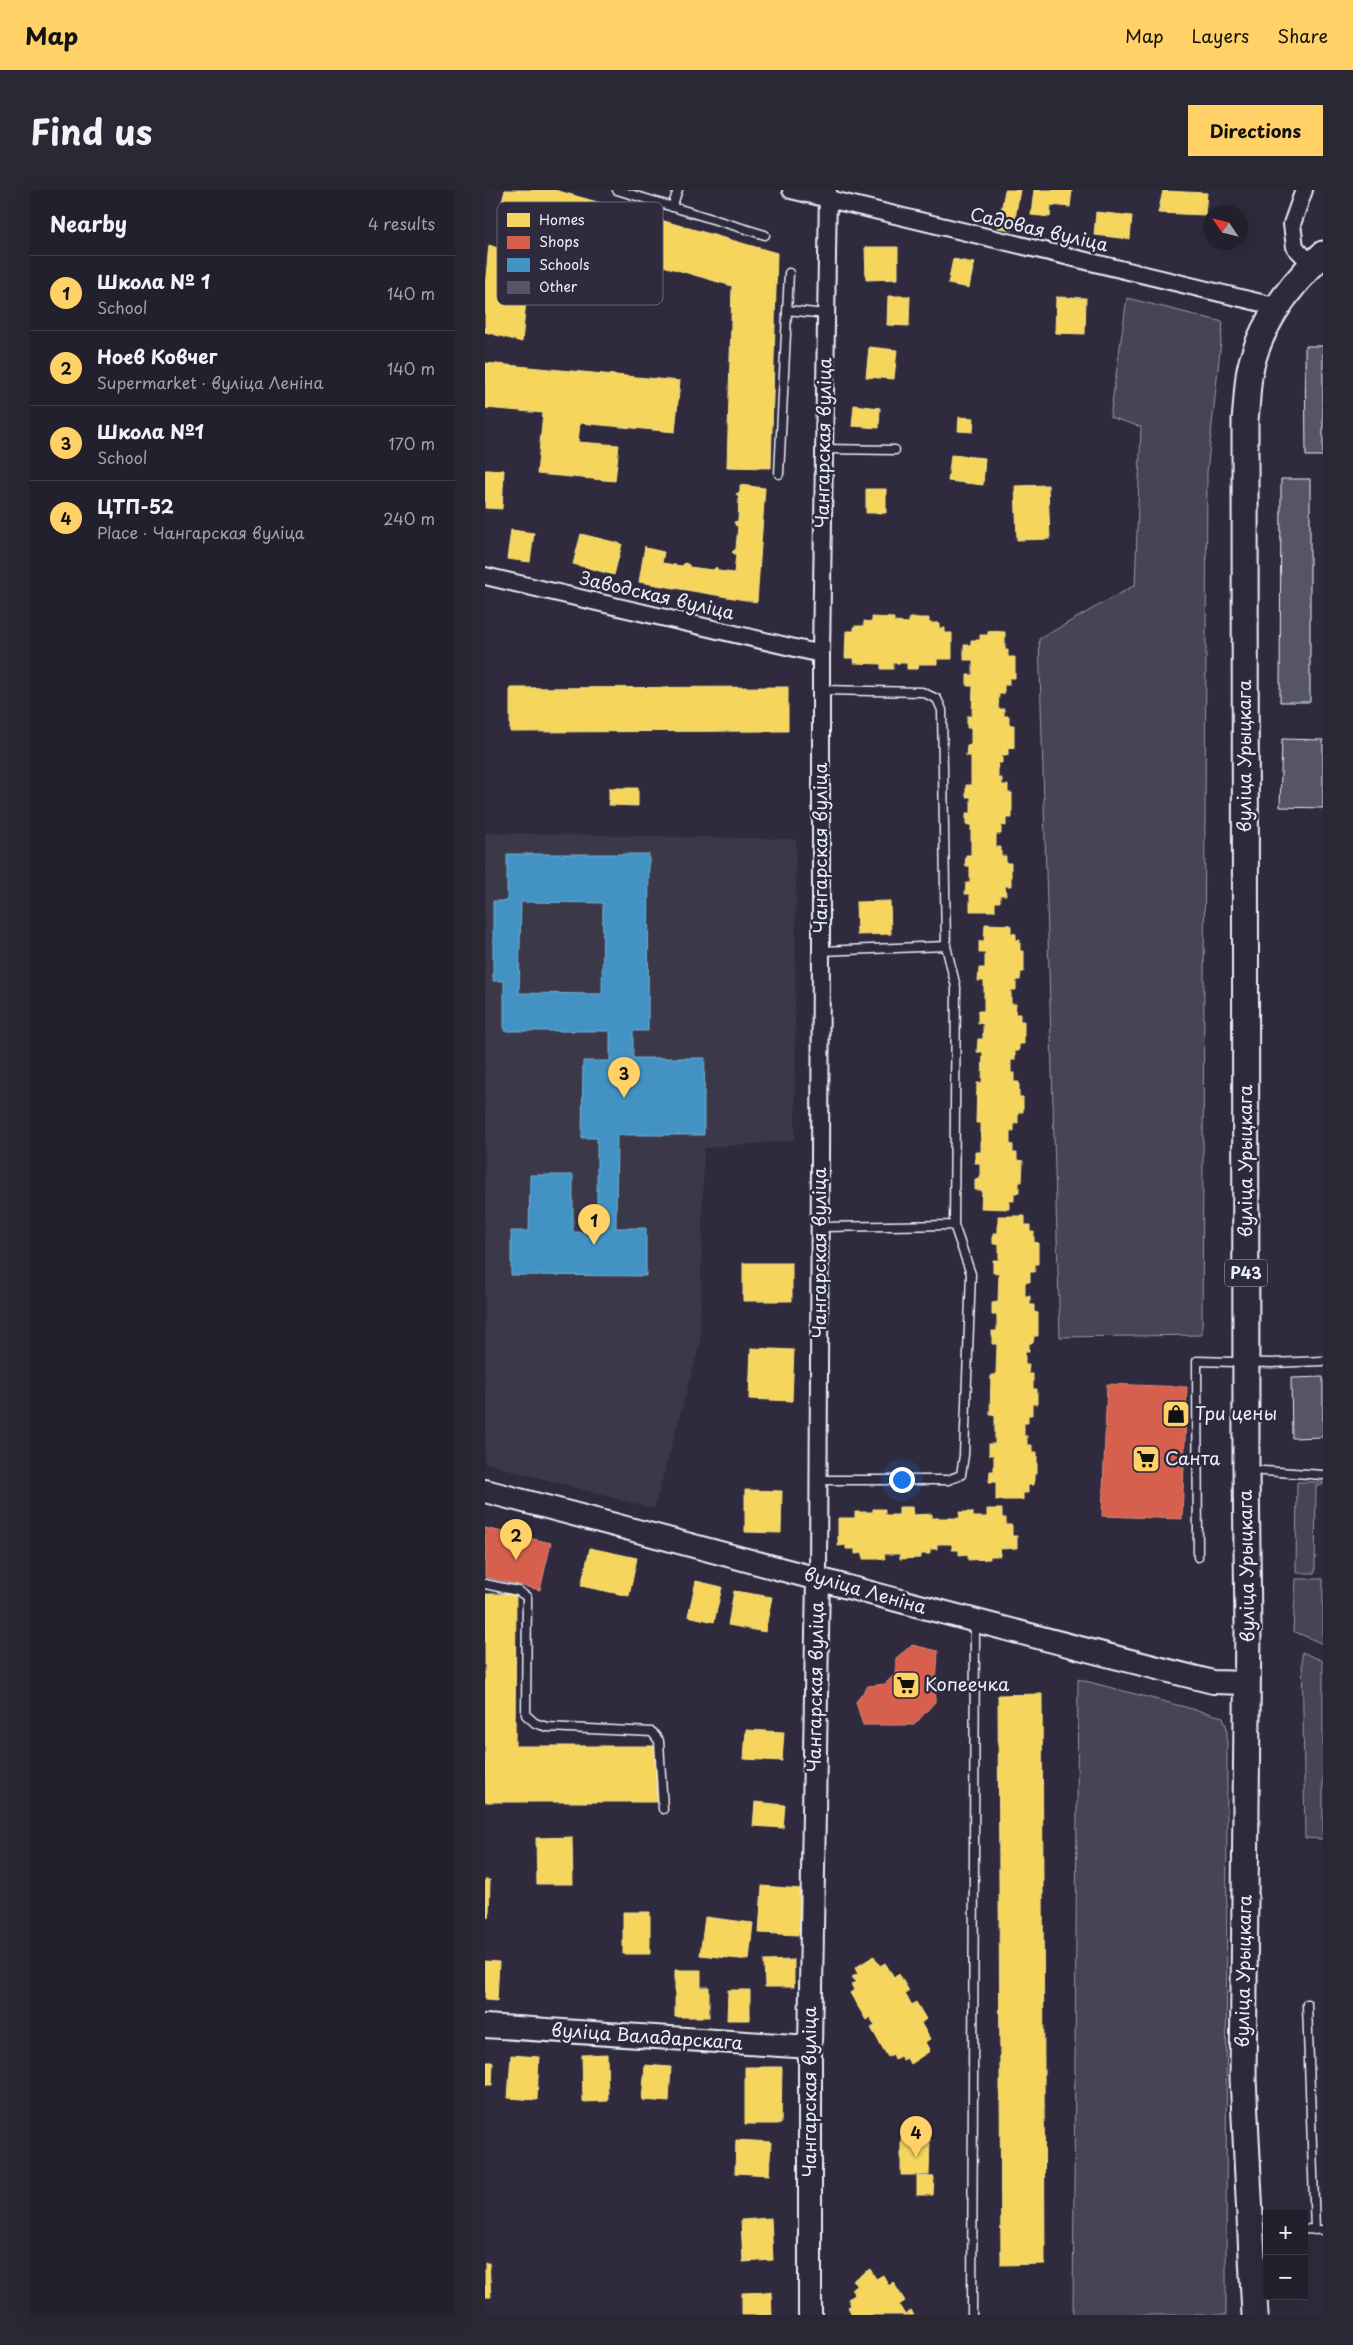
<!DOCTYPE html>
<html lang="en">
<head>
<meta charset="utf-8">
<style>
  :root { --surface:#23202e; --page:#2b2836; --text:#f1f3f6; --muted:#a3a3aa; --line:#403e4a; --accent:#ffd166 }
  body { margin:0; font-family:"Playpen Sans",sans-serif; background:var(--page); color:var(--text) }
  .controls { position:absolute; right:15px; bottom:15px; display:grid; overflow:hidden; border-radius:0px; box-shadow:0 5px 20px #0002 }
  .controls button { width:45px; height:45px; display:grid; place-items:center; padding:0; border:0; border-bottom:1px solid var(--line); background:var(--surface); color:var(--text); font:25px sans-serif }
  .compass { position:absolute; left:718px; top:15px; width:45px; height:45px; border-radius:50%; background:var(--surface); box-shadow:0 5px 20px #0002; rotate:305deg }
  .you { position:absolute; left:416px; top:1289px; width:18px; height:18px; margin:-12px; border:4px solid #fff; border-radius:50%; background:#1a73e8; box-shadow:0 0 0 8px #1a73e833 }
  .badge { display:grid; place-items:center; width:32px; height:32px; border-radius:50%; background:var(--accent); color:#111; font-size:16px; font-weight:700 }
  .pin { position:absolute; translate:-50% -41px; filter:drop-shadow(0 1px 2px #0008) }
  .pin::after { content:''; position:absolute; top:26px; width:18px; height:15px; background:inherit; clip-path:polygon(0 0,100% 0,50% 100%) }
  .list { margin:0; padding:0; list-style:none }
  h2 { display:flex; justify-content:space-between; align-items:center; height:65px; margin:0; padding:0 20px; font-size:21px }
  h2 small { font-size:16px; font-weight:400; color:var(--muted) }
  .list li { display:grid; grid-template-columns:32px 1fr auto; gap:15px; align-items:center; box-sizing:border-box; height:75px; padding:0 20px; border-top:1px solid var(--line) }
  .list b { display:block; font-size:19px; white-space:nowrap }
  .list p { margin:0; font-size:16px; white-space:nowrap; color:var(--muted) }
  .list em { font-size:16px; font-style:normal; color:var(--muted) }
  .map { position:relative; flex:none; width:838px; height:2125px; overflow:hidden; border-radius:0px }
  header { display:flex; align-items:center; gap:30px; box-sizing:border-box; height:70px; padding:0 25px; background:var(--accent); color:#111 }
  header strong { font-size:24px }
  nav { display:flex; gap:28px; margin-inline-start:auto; font-size:18px }
  .intro { display:flex; align-items:center; justify-content:space-between; box-sizing:border-box; height:120px; padding:0 30px }
  h1 { margin:0; font-size:35px }
  .button { padding:12px 22px; border-radius:0px; background:var(--accent); color:#111; font-size:18px; font-weight:700 }
  main { display:flex; gap:30px; padding:0 30px }
  aside { flex:1; background:var(--surface); border-radius:0px; box-shadow:0 5px 20px #0002 }
  .map>svg:first-child { display:block }
  .built { fill:#3b3749 }
  .green { fill:#464455; stroke:#979aa6 }
  .homes { fill:#f6d55c; stroke:#f2dd8b }
  .shops { fill:#d6604d; stroke:#db8c80 }
  .schools { fill:#4393c3; stroke:#74afd3; fill-rule:evenodd }
  .building { fill:#575565; stroke:#e8f1f8 }
  .lines { fill:none; stroke-linecap:round; stroke-linejoin:round }
  .lane-casing { stroke:#e8f1f8; stroke-width:11 }
  .street-casing { stroke:#e8f1f8; stroke-width:20 }
  .secondary-casing { stroke:#e8f1f8; stroke-width:26 }
  .primary-casing { stroke:#e8f1f8; stroke-width:29 }
  .lane { stroke:#2f2a3d; stroke-width:8 }
  .street { stroke:#2f2a3d; stroke-width:16 }
  .secondary { stroke:#2f2a3d; stroke-width:22 }
  .primary { stroke:#2f2a3d; stroke-width:25 }
  .labels { text-anchor:middle; stroke-width:5; stroke-linejoin:round; paint-order:stroke }
  .shield { fill:#2f2a3d; stroke:#b0b5c0; stroke-width:1 }
  .shield-label { font-size:16px; font-weight:bold; fill:#e8f1f8 }
  .street-label { font-size:18px; fill:#e8f1f8; stroke:#2f2a3d }
  .poi-label { font-size:18px; fill:#e8f1f8; stroke:#2f2a3d; text-anchor:start }
  .key { fill:#2f2a3d; stroke:#666675; stroke-width:1 }
  .key-label { font-size:14px; fill:#e8f1f8 }
</style>
</head>
<body>
<header>
<strong>Map</strong>
<nav><a>Map</a><a>Layers</a><a>Share</a></nav>
</header>
<div class="intro"><h1>Find us</h1><a class="button">Directions</a></div>
<main>
<aside>
<h2>Nearby<small>4 results</small></h2>
<ul class="list">
<li><span class="badge">1</span><div><b>Школа № 1</b><p>School</p></div><em>140 m</em></li>
<li><span class="badge">2</span><div><b>Ноев Ковчег</b><p>Supermarket · вуліца Леніна</p></div><em>140 m</em></li>
<li><span class="badge">3</span><div><b>Школа №1</b><p>School</p></div><em>170 m</em></li>
<li><span class="badge">4</span><div><b>ЦТП-52</b><p>Place · Чангарская вуліца</p></div><em>240 m</em></li>
</ul>
</aside>
<div class="map">
<svg width="838" height="2125" viewBox="0 0 838 2125">
  <rect width="100%" height="100%" fill="#2f2a3d"/>
  <filter id="ink" filterUnits="userSpaceOnUse"><feTurbulence type="fractalNoise" baseFrequency=".02" numOctaves="2"/><feDisplacementMap in="SourceGraphic" scale="10" xChannelSelector="R" yChannelSelector="G"/><feConvolveMatrix kernelMatrix="1 2 1 2 8 2 1 2 1" color-interpolation-filters="sRGB"/></filter>
  <g filter="url(#ink)">
    <path class="built" d="M 0,643 L 311,649 L 310,950 L 219,958 L 215,1153 L 169,1319 L 0,1273 Z"/>
    <path class="green" d="M 642,108 L 738,132 L 722,282 L 717,1145 L 575,1147 L 554,449 L 650,395 L 656,237 L 625,227 Z
      M 812,1292 L 838,1292 L 838,1295 L 831,1295 L 830,1383 L 811,1383 Z
      M 811,1389 L 838,1389 L 838,1454 L 808,1441 Z
      M 817,1462 L 838,1471 L 838,1649 L 820,1648 Z
      M 593,1489 L 738,1527 L 742,1538 L 741,2125 L 588,2125 Z"/>
    <path class="homes" d="M 20,0 L 70,0 L 292,63 L 286,278 L 242,277 L 247,96 L 13,28 Z
      M 520,0 L 535,0 L 528,40 L 513,38 Z
      M 549,0 L 587,0 L 585,17 L 566,15 L 565,27 L 546,25 Z
      M 678,1 L 722,3 L 720,25 L 673,23 Z
      M 611,22 L 647,26 L 645,49 L 609,45 Z
      M 4,55 L 45,69 L 37,152 L 0,142 L 0,96 Z
      M 380,57 L 413,57 L 413,89 L 381,90 Z
      M 468,69 L 489,73 L 484,98 L 463,94 Z
      M 403,106 L 425,106 L 424,136 L 402,135 Z
      M 571,107 L 601,108 L 600,144 L 570,143 Z
      M 384,157 L 412,160 L 409,189 L 381,187 Z
      M 0,173 L 195,191 L 190,242 L 95,233 L 93,252 L 134,255 L 130,291 L 52,284 L 58,223 L 0,218 Z
      M 369,215 L 395,218 L 394,238 L 367,236 Z
      M 474,227 L 489,228 L 488,242 L 473,241 Z
      M 466,265 L 500,268 L 498,295 L 463,291 Z
      M 0,280 L 19,280 L 17,319 L 0,318 Z
      M 255,295 L 280,298 L 272,412 L 154,392 L 160,356 L 161,358 L 179,362 L 177,373 L 197,376 L 200,373 L 204,375 L 204,377 L 228,380 L 231,377 L 234,381 L 249,383 L 251,365 L 247,362 L 251,359 L 253,336 L 251,336 L 249,332 L 253,331 L 254,308 L 251,304 L 255,302 Z
      M 563,295 L 565,349 L 532,350 L 530,296 Z
      M 381,299 L 401,299 L 401,323 L 381,323 Z
      M 26,340 L 49,343 L 45,372 L 22,369 Z
      M 96,344 L 137,354 L 129,385 L 88,374 Z
      M 387,427 L 409,428 L 409,432 L 424,433 L 424,428 L 444,428 L 444,433 L 454,433 L 454,438 L 460,438 L 460,443 L 467,443 L 467,469 L 452,469 L 452,474 L 434,474 L 433,479 L 422,479 L 422,473 L 408,473 L 408,479 L 396,479 L 396,474 L 369,473 L 369,468 L 360,468 L 361,441 L 369,441 L 369,436 L 379,436 L 379,431 L 387,432 Z
      M 503,441 L 520,442 L 520,460 L 523,460 L 523,467 L 530,467 L 530,488 L 524,488 L 524,495 L 519,495 L 519,504 L 514,504 L 513,519 L 519,519 L 519,526 L 524,526 L 524,535 L 529,535 L 529,558 L 523,558 L 523,565 L 517,565 L 517,573 L 513,573 L 513,588 L 517,588 L 517,595 L 523,595 L 523,603 L 527,603 L 527,628 L 521,628 L 521,636 L 516,635 L 516,644 L 511,644 L 511,657 L 516,657 L 516,666 L 521,666 L 521,673 L 526,673 L 526,696 L 520,696 L 521,705 L 515,705 L 515,712 L 510,712 L 510,721 L 485,721 L 485,704 L 480,704 L 481,693 L 485,693 L 485,676 L 480,676 L 481,665 L 486,665 L 486,635 L 481,635 L 481,623 L 486,623 L 486,607 L 481,607 L 481,595 L 486,595 L 486,566 L 481,566 L 482,555 L 486,555 L 486,538 L 482,538 L 482,526 L 487,526 L 488,496 L 482,496 L 482,485 L 488,485 L 488,470 L 479,470 L 479,455 L 486,455 L 486,450 L 495,450 L 495,445 L 503,445 Z
      M 303,497 L 303,541 L 25,542 L 25,498 Z
      M 124,598 L 153,598 L 153,616 L 124,615 Z
      M 405,711 L 406,744 L 372,745 L 371,712 Z
      M 500,734 L 526,735 L 526,743 L 531,744 L 531,750 L 535,750 L 535,761 L 539,761 L 539,782 L 536,782 L 535,790 L 531,790 L 531,800 L 526,800 L 526,814 L 531,814 L 530,824 L 535,824 L 535,831 L 539,831 L 539,854 L 534,854 L 534,861 L 530,861 L 530,870 L 526,870 L 526,883 L 529,883 L 529,892 L 534,892 L 534,907 L 538,907 L 538,922 L 533,922 L 533,933 L 529,933 L 529,941 L 525,941 L 525,954 L 528,955 L 528,963 L 532,963 L 532,970 L 538,971 L 537,992 L 534,992 L 534,1003 L 529,1003 L 529,1011 L 524,1011 L 524,1019 L 496,1018 L 497,1000 L 490,1000 L 490,989 L 495,989 L 495,973 L 490,973 L 490,962 L 496,962 L 496,933 L 491,933 L 492,893 L 497,893 L 498,862 L 492,862 L 493,849 L 498,849 L 498,834 L 493,833 L 493,821 L 499,821 L 499,791 L 493,791 L 494,778 L 500,778 L 500,763 L 494,763 L 494,751 L 499,751 Z
      M 513,1026 L 540,1026 L 540,1035 L 545,1035 L 545,1042 L 549,1042 L 549,1052 L 553,1053 L 553,1074 L 550,1074 L 550,1082 L 545,1082 L 545,1092 L 540,1092 L 540,1106 L 545,1106 L 545,1115 L 549,1115 L 549,1122 L 553,1123 L 553,1146 L 549,1146 L 548,1153 L 544,1153 L 544,1162 L 540,1162 L 540,1175 L 544,1175 L 543,1184 L 548,1184 L 548,1199 L 552,1199 L 552,1214 L 547,1214 L 547,1225 L 543,1225 L 543,1233 L 539,1233 L 539,1246 L 542,1246 L 542,1255 L 547,1255 L 547,1262 L 552,1262 L 552,1284 L 549,1284 L 549,1295 L 543,1295 L 543,1303 L 538,1303 L 538,1310 L 511,1310 L 511,1292 L 504,1292 L 505,1281 L 509,1281 L 509,1265 L 504,1265 L 504,1254 L 510,1254 L 510,1225 L 505,1225 L 506,1185 L 511,1185 L 512,1154 L 507,1154 L 507,1141 L 512,1141 L 512,1125 L 507,1125 L 507,1113 L 513,1112 L 514,1083 L 508,1083 L 508,1070 L 514,1070 L 514,1054 L 508,1054 L 508,1043 L 513,1043 Z
      M 258,1073 L 307,1073 L 307,1111 L 258,1111 Z
      M 266,1158 L 309,1160 L 307,1211 L 264,1209 Z
      M 260,1300 L 297,1301 L 296,1343 L 260,1342 Z
      M 414,1317 L 427,1317 L 428,1325 L 447,1324 L 447,1328 L 475,1328 L 474,1322 L 488,1322 L 488,1327 L 502,1327 L 502,1319 L 517,1319 L 517,1328 L 521,1328 L 521,1335 L 527,1335 L 527,1346 L 532,1346 L 532,1358 L 515,1359 L 515,1366 L 505,1366 L 505,1369 L 483,1370 L 483,1364 L 474,1365 L 474,1360 L 467,1360 L 467,1354 L 452,1354 L 452,1359 L 445,1359 L 445,1364 L 436,1364 L 436,1368 L 415,1369 L 415,1364 L 399,1364 L 400,1369 L 378,1369 L 378,1363 L 370,1364 L 370,1359 L 361,1359 L 361,1355 L 353,1356 L 353,1328 L 370,1328 L 370,1322 L 388,1322 L 388,1319 L 400,1319 L 400,1325 L 414,1325 Z
      M 105,1358 L 152,1368 L 144,1406 L 96,1396 Z
      M 211,1391 L 237,1397 L 229,1432 L 203,1426 Z
      M 249,1401 L 287,1407 L 280,1442 L 243,1435 Z
      M 0,1404 L 31,1404 L 30,1556 L 179,1556 L 179,1612 L 0,1612 Z
      M 557,1504 L 560,2074 L 516,2075 L 513,1505 Z
      M 261,1540 L 299,1542 L 297,1571 L 259,1569 Z
      M 270,1612 L 300,1615 L 298,1638 L 268,1636 Z
      M 87,1647 L 88,1694 L 52,1694 L 51,1648 Z
      M 0,1690 L 5,1690 L 4,1727 L 0,1727 Z
      M 277,1696 L 317,1699 L 313,1745 L 274,1743 Z
      M 138,1722 L 165,1722 L 165,1764 L 138,1764 Z
      M 220,1727 L 268,1733 L 264,1770 L 215,1765 Z
      M 389,1766 L 395,1776 L 400,1773 L 409,1787 L 414,1784 L 424,1801 L 420,1804 L 427,1815 L 431,1812 L 441,1829 L 436,1833 L 445,1849 L 440,1852 L 445,1861 L 425,1874 L 422,1868 L 418,1870 L 415,1866 L 410,1869 L 408,1864 L 403,1867 L 386,1838 L 390,1836 L 385,1827 L 381,1830 L 365,1803 L 369,1800 L 366,1794 L 371,1792 L 367,1787 L 373,1784 L 370,1778 Z
      M 309,1770 L 309,1797 L 280,1797 L 279,1771 Z
      M 0,1771 L 14,1772 L 12,1811 L 0,1810 Z
      M 190,1780 L 216,1780 L 216,1797 L 224,1797 L 224,1827 L 190,1827 Z
      M 243,1800 L 265,1800 L 265,1830 L 242,1830 Z
      M 122,1864 L 123,1911 L 98,1912 L 97,1865 Z
      M 26,1865 L 54,1867 L 52,1910 L 23,1908 Z
      M 0,1872 L 8,1872 L 7,1895 L 0,1895 Z
      M 160,1875 L 186,1877 L 184,1912 L 157,1910 Z
      M 260,1877 L 297,1877 L 296,1934 L 260,1934 Z
      M 416,1948 L 445,1949 L 444,1985 L 416,1985 Z
      M 251,1950 L 286,1952 L 284,1985 L 250,1983 Z
      M 432,1986 L 449,1987 L 448,2005 L 432,2005 Z
      M 286,2028 L 288,2070 L 258,2072 L 256,2030 Z
      M 0,2073 L 4,2073 L 6,2107 L 0,2107 Z
      M 385,2079 L 391,2089 L 398,2085 L 404,2096 L 408,2092 L 420,2111 L 414,2115 L 420,2125 L 426,2121 L 429,2125 L 367,2125 L 363,2117 L 366,2115 L 363,2109 L 370,2105 L 366,2099 L 372,2095 L 368,2090 Z
      M 286,2102 L 287,2125 L 257,2125 L 257,2103 Z"/>
    <path class="shops" d="M 622,1194 L 702,1197 L 697,1329 L 617,1326 Z
      M 0,1338 L 66,1353 L 55,1400 L 0,1387 Z
      M 427,1455 L 453,1461 L 450,1512 L 429,1535 L 378,1535 L 371,1512 L 383,1496 L 400,1494 L 410,1484 L 411,1468 Z"/>
    <path class="schools" d="M 22,664 L 164,664 L 163,841 L 148,841 L 148,868 L 220,868 L 219,908 L 219,945 L 132,945 L 131,1038 L 161,1038 L 161,1086 L 26,1085 L 26,1041 L 44,1041 L 45,985 L 88,985 L 88,1042 L 112,1042 L 112,948 L 97,948 L 98,871 L 125,871 L 125,841 L 19,841 L 19,791 L 8,791 L 8,711 L 22,711 ZM 36,712 L 118,713 L 117,804 L 34,803 Z"/>
    <path class="building" d="M 820,156 L 838,156 L 838,266 L 821,266 Z
      M 796,289 L 825,289 L 825,512 L 795,512 Z
      M 797,549 L 838,550 L 838,618 L 795,617 Z
      M 838,1187 L 838,1247 L 807,1248 L 806,1188 Z"/>
    <g class="lines">
      <defs>
        <path id="lane" d="M 132,0 L 280,45
          M 187,17 L 193,0
          M 302,120 L 341,124
          M 338,259 L 410,260
          M 294,284 L 304,83
          M 336,761 L 461,756
          M 335,1037 L 469,1035
          M 765,1280 L 838,1285
          M 334,1290 L 463,1290 L 476,1285 L 479,1265 L 486,1084 L 469,1035 L 471,797 L 461,756 L 457,520 L 452,509 L 437,502 L 336,500
          M 713,1367 L 712,1171 L 786,1173 L 838,1171
          M 0,1394 L 33,1401 L 42,1407 L 41,1525 L 50,1533 L 62,1537 L 167,1542 L 174,1551 L 178,1619
          M 822,1814 L 830,2040
          M 819,2039 L 838,2040
          M 487,2125 L 490,1434"/>
        <path id="street" d="M 306,0 L 793,117
          M 819,0 L 807,34 L 810,57 L 827,75
          M 0,386 L 336,464
          M 333,1387 L 336,761 L 336,464 L 343,0"/>
        <path id="secondary" d="M 0,1301 C 243,1364 484,1431 728,1492 L 762,1493
          M 0,1836 L 325,1857
          M 325,2125 L 325,1857 L 333,1387"/>
        <path id="primary" d="M 770,2125 L 758,1888 L 763,1437 L 761,1280 L 760,230 C 762,214 762,196 765,180 C 775,135 805,95 838,64"/>
      </defs>
      <use href="#lane" class="lane-casing"/>
      <use href="#street" class="street-casing"/>
      <use href="#secondary" class="secondary-casing"/>
      <use href="#primary" class="primary-casing"/>
      <use href="#lane" class="lane"/>
      <use href="#street" class="street"/>
      <use href="#secondary" class="secondary"/>
      <use href="#primary" class="primary"/>
    </g>
  </g>
  <defs>
    <symbol id="shop-square" viewBox="-11 -11 22 22"><rect x="-9" y="-9" width="18" height="18" rx="4" fill="#ffd166" stroke="#2f2a3d"/><path d="M-5-2.5h2.3a2.7 3.5 0 0 1 5.4 0H5L5.5 6h-11ZM-1.5-2.5h3a1.5 2.3 0 0 0-3 0Z" fill="#111"/></symbol>
    <symbol id="supermarket-square" viewBox="-11 -11 22 22"><rect x="-9" y="-9" width="18" height="18" rx="4" fill="#ffd166" stroke="#2f2a3d"/><path d="M-6-5.5h2.5l.6 2H6L4.5 2H-2.5L-4.4-4H-6ZM-1.5 3.2a1.3 1.3 0 1 0 .1 0ZM3 3.2a1.3 1.3 0 1 0 .1 0Z" fill="#111"/></symbol>
  </defs>
  <g fill-rule="evenodd">
    <use href="#shop-square" x="675" y="1208" width="32" height="32"/>
    <use href="#supermarket-square" x="645" y="1253" width="32" height="32"/>
    <use href="#supermarket-square" x="405" y="1479" width="32" height="32"/>
  </g>
  <g class="labels">
    <rect class="shield" x="740" y="1069.5" width="42" height="27" rx="4"/>
    <g class="shield-label">
      <text x="761" y="1089">Р43</text>
    </g>
    <g class="street-label">
      <text transform="translate(554 40) rotate(13)" y="6">Садовая вуліца</text>
      <text transform="translate(339 253) rotate(-89)" y="6">Чангарская вуліца</text>
      <text transform="translate(172 406) rotate(13)" y="6">Заводская вуліца</text>
      <text transform="translate(760 566) rotate(-90)" y="6">вуліца Урыцкага</text>
      <text transform="translate(336 658) rotate(-90)" y="6">Чангарская вуліца</text>
      <text transform="translate(761 971) rotate(-90)" y="6">вуліца Урыцкага</text>
      <text transform="translate(335 1063) rotate(-90)" y="6">Чангарская вуліца</text>
      <text transform="translate(762 1376) rotate(-91)" y="6">вуліца Урыцкага</text>
      <text transform="translate(380 1401) rotate(16)" y="6">вуліца Леніна</text>
      <text transform="translate(331 1497) rotate(-89)" y="6">Чангарская вуліца</text>
      <text transform="translate(759 1781) rotate(-89)" y="6">вуліца Урыцкага</text>
      <text transform="translate(162 1847) rotate(4)" y="6">вуліца Валадарскага</text>
      <text transform="translate(325 1902) rotate(-90)" y="6">Чангарская вуліца</text>
    </g>
    <g class="poi-label">
      <text x="710" y="1230">Три цены</text>
      <text x="680" y="1275">Санта</text>
      <text x="440" y="1501">Копеечка</text>
    </g>
  </g>
  <rect x="12" y="12" width="166" height="103" rx="8" class="key"/>
  <rect x="22" y="23" width="23" height="14" fill="#f6d55c"/>
  <rect x="22" y="46" width="23" height="13" fill="#d6604d"/>
  <rect x="22" y="68" width="23" height="14" fill="#4393c3"/>
  <rect x="22" y="91" width="23" height="13" fill="#575565"/>
  <g class="key-label">
    <text x="54" y="35">Homes</text>
    <text x="54" y="57">Shops</text>
    <text x="54" y="80">Schools</text>
    <text x="54" y="102">Other</text>
  </g>
</svg>
<div class="controls">
<button>+</button>
<button>−</button>
</div>
<svg class="compass" viewBox="-18 -18 36 36"><path d="M0-13l5 13h-10z" fill="#e53935"/><path d="M0 13l5-13h-10z" fill="#a3a3aa"/></svg>
<div class="you"></div>
<div class="pin badge" style="left:109px;top:1055px">1</div>
<div class="pin badge" style="left:31px;top:1370px">2</div>
<div class="pin badge" style="left:139px;top:908px">3</div>
<div class="pin badge" style="left:431px;top:1967px">4</div>
</div>
</main>
</body>
</html>
